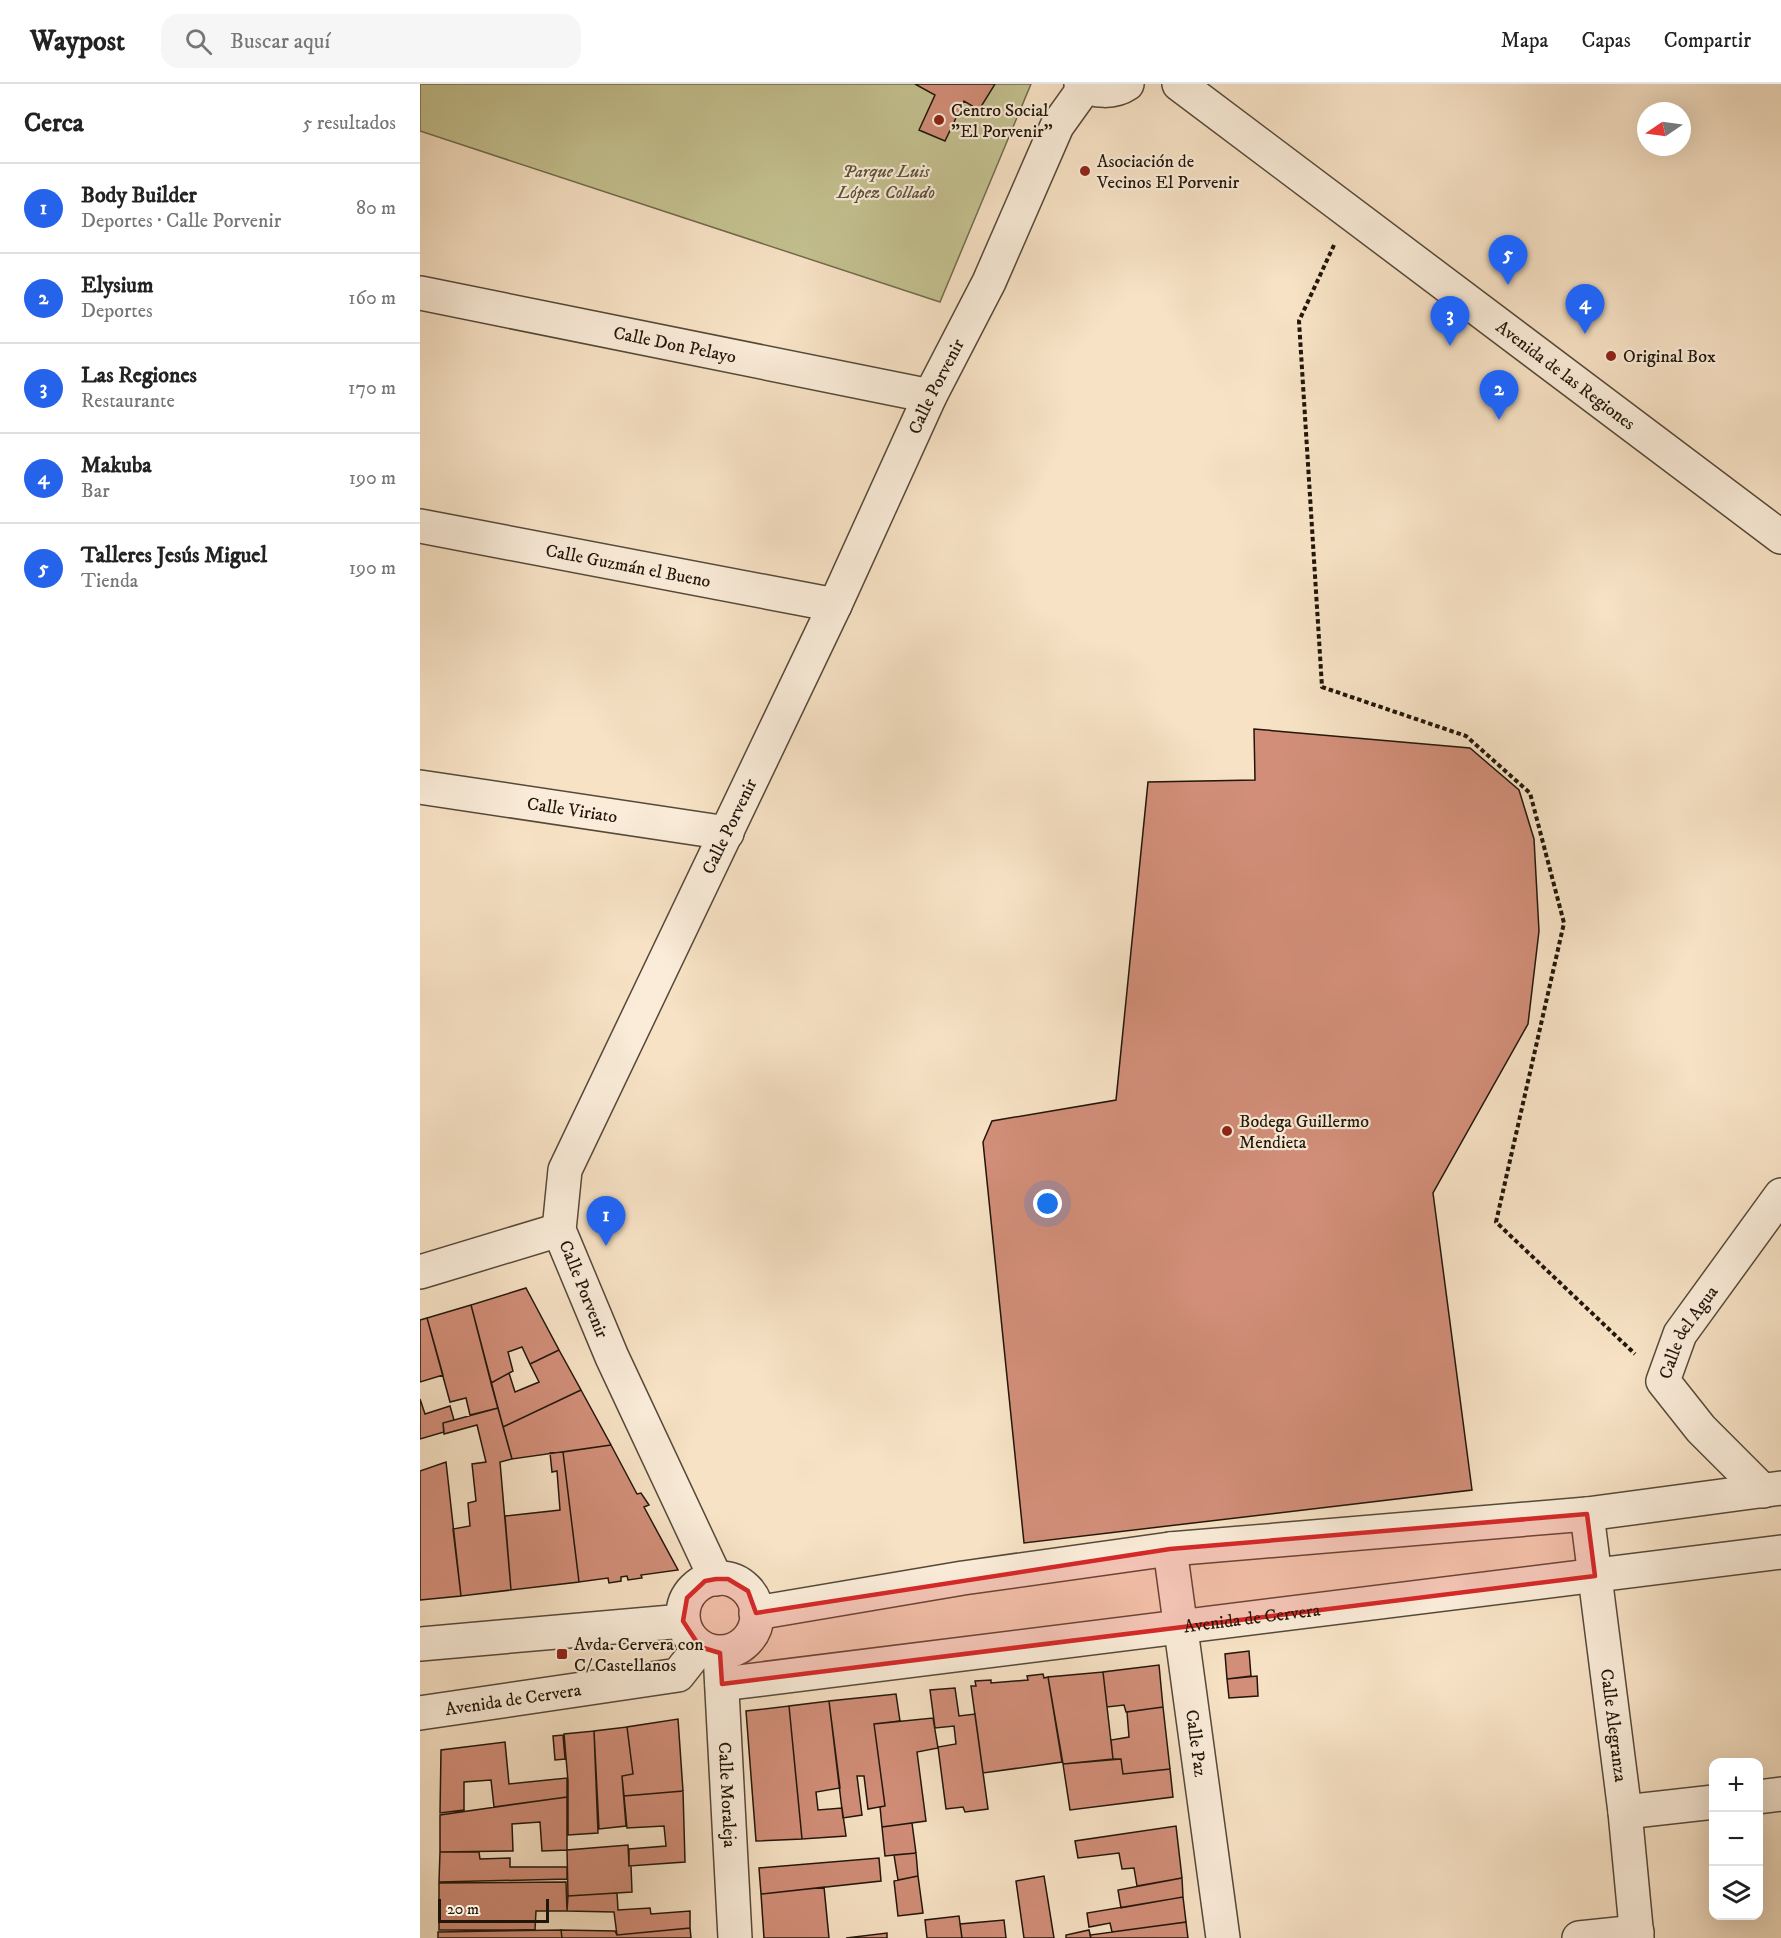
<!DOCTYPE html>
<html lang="es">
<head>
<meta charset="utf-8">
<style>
  :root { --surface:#fff; --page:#f6f6f6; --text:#222; --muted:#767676; --line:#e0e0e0; --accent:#2563eb }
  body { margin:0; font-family:"IM FELL DW Pica",serif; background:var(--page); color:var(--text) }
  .controls { position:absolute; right:18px; bottom:18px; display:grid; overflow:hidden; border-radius:12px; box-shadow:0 6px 24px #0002 }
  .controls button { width:54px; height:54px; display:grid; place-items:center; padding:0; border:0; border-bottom:2px solid var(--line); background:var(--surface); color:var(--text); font:30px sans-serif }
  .compass { position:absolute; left:1217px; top:18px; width:54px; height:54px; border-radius:50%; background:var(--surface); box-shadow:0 6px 24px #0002; rotate:257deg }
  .scale { position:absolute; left:18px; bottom:15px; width:111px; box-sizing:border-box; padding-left:6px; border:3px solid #21160a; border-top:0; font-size:16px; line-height:21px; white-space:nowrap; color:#21160a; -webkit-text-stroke:4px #faecd9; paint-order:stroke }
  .you { position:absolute; left:628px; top:1120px; width:21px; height:21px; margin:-15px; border:4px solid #fff; border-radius:50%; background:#1a73e8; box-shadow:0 0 0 9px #1a73e833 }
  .badge { display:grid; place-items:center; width:39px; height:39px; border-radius:50%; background:var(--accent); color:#fff; font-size:20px; font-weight:700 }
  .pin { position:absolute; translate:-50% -50px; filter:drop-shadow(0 2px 3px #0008) }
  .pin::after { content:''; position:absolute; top:32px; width:21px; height:18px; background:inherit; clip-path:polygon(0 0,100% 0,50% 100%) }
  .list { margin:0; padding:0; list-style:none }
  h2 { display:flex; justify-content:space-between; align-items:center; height:78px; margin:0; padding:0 24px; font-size:26px }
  h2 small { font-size:20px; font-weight:400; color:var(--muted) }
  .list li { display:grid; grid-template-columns:39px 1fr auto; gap:18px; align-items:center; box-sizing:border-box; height:90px; padding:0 24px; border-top:2px solid var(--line) }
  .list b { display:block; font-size:22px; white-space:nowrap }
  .list p { margin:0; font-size:20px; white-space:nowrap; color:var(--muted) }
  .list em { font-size:20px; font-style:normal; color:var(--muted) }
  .icon { flex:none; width:33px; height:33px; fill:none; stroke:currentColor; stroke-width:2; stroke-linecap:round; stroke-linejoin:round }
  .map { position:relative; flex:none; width:1361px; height:1854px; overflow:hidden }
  header { display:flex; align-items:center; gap:36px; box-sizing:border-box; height:84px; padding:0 30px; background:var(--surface); border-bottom:2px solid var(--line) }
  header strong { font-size:28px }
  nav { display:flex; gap:33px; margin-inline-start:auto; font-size:21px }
  .search { width:420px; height:54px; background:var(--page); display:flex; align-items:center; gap:15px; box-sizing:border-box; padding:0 21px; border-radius:18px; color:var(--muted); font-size:22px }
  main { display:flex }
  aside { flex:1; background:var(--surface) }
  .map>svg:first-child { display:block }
  .green { fill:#c4c190; stroke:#726c4d; stroke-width:1.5 }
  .building { fill:#d28e79; stroke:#21160a; stroke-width:1.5 }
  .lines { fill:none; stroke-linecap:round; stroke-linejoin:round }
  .street-casing { stroke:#564939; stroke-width:36 }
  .path { stroke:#21160a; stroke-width:4; stroke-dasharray:4.5 3; stroke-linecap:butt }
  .street { stroke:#faecd9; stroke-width:33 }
  .marked { fill:#d62828; fill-opacity:0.2; stroke:#d62828; stroke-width:4.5; stroke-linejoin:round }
  .poi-dot { fill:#8f2418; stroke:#faecd9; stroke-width:2 }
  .labels { text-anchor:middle; stroke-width:4.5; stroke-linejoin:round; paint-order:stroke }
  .poi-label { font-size:18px; fill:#21160a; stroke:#faecd9; text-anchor:start }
  .park-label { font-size:18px; font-style:italic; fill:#5a5239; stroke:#faecd9 }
  .street-label { font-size:18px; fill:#21160a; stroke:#faecd9 }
</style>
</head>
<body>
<header>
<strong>Waypost</strong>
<div class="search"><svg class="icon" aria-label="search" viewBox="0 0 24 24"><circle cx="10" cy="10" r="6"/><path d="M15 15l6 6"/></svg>Buscar aquí</div>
<nav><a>Mapa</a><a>Capas</a><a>Compartir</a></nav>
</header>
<main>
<aside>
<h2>Cerca<small>5 resultados</small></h2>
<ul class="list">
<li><span class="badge">1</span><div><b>Body Builder</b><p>Deportes · Calle Porvenir</p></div><em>80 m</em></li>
<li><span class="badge">2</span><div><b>Elysium</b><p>Deportes</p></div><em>160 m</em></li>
<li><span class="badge">3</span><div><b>Las Regiones</b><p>Restaurante</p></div><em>170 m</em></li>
<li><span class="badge">4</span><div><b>Makuba</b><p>Bar</p></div><em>190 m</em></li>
<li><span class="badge">5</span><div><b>Talleres Jesús Miguel</b><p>Tienda</p></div><em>190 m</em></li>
</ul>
</aside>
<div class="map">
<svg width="1361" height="1854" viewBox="0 0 1361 1854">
  <rect width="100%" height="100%" fill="#f7e2c5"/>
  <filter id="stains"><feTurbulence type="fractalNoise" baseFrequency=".00333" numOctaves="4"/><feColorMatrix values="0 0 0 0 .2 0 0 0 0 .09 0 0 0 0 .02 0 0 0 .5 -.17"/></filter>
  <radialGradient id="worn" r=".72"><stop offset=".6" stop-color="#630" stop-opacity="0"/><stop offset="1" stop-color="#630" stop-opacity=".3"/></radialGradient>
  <path class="green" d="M 0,0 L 611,0 L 520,218 L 0,47 Z"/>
  <path class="building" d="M 495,0 L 575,0 L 559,26 L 544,17 L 525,57 L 499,46 L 515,11 Z
    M 834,645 L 1050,664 L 1099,706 L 1114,755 L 1119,847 L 1108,940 L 1013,1109 L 1052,1406 L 604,1459 L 563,1058 L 572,1037 L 696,1016 L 728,698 L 835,696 Z
    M 106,1204 L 139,1266 L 110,1280 L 102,1263 L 88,1268 L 93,1287 L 71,1299 L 51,1221 Z
    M 51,1221 L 78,1324 L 50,1331 L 46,1314 L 30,1318 L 7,1234 Z
    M 7,1234 L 23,1291 L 0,1298 L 0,1236 Z
    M 139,1266 L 161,1306 L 83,1343 L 71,1299 L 89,1289 L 95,1308 L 119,1298 L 110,1280 Z
    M 161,1306 L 191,1361 L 92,1375 L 83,1343 Z
    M 0,1315 L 5,1330 L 30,1322 L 34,1336 L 23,1339 L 24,1348 L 0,1355 Z
    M 78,1324 L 92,1375 L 80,1378 L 91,1506 L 41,1512 L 33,1445 L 50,1442 L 48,1419 L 56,1417 L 52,1380 L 66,1378 L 57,1341 L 24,1350 L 23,1339 Z
    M 191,1361 L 217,1410 L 221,1409 L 229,1421 L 224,1423 L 258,1486 L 221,1491 L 222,1494 L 208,1496 L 207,1492 L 201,1493 L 201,1497 L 189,1499 L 188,1494 L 159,1498 L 143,1368 Z
    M 143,1368 L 159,1498 L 91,1506 L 85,1432 L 140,1426 L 137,1387 L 132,1388 L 130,1369 Z
    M 26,1378 L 41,1512 L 0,1516 L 0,1387 Z
    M 829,1567 L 831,1592 L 807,1595 L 805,1570 Z
    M 739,1581 L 743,1623 L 706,1628 L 704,1621 L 687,1623 L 683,1588 Z
    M 683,1588 L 693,1675 L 643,1680 L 628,1593 Z
    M 623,1590 L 624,1594 L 628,1593 L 642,1678 L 563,1689 L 551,1602 L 556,1602 L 555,1597 L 571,1596 L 571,1599 L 608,1596 L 607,1592 Z
    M 837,1592 L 838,1612 L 809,1614 L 807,1595 Z
    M 535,1604 L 539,1632 L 555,1630 L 568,1725 L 545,1728 L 543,1723 L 526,1725 L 518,1663 L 536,1660 L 534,1642 L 515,1644 L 510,1606 Z
    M 476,1610 L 480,1637 L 454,1640 L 465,1722 L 448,1725 L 444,1692 L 437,1692 L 442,1731 L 423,1734 L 409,1617 Z
    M 409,1617 L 420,1704 L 396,1708 L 398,1726 L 422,1724 L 426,1752 L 382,1755 L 369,1622 Z
    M 369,1622 L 382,1755 L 336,1757 L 326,1627 Z
    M 743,1623 L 750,1685 L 703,1690 L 701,1675 L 693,1675 L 691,1656 L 709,1653 L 707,1628 Z
    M 513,1634 L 518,1664 L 497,1668 L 506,1737 L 462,1743 L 460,1723 L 465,1722 L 454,1640 Z
    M 258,1635 L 263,1707 L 204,1712 L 202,1692 L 213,1690 L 207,1643 Z
    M 207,1643 L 213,1690 L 202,1692 L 206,1742 L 179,1745 L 174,1647 Z
    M 174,1647 L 178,1749 L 148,1751 L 148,1697 L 144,1650 Z
    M 143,1651 L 145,1675 L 135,1676 L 133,1652 Z
    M 85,1658 L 89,1700 L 147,1694 L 147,1713 L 74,1723 L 71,1696 L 44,1698 L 44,1726 L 20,1729 L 21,1666 Z
    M 701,1675 L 703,1690 L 750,1685 L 753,1713 L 650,1726 L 643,1680 Z
    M 263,1707 L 265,1778 L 209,1782 L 209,1765 L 246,1762 L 244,1742 L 207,1744 L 204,1712 Z
    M 147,1713 L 147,1766 L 122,1767 L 120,1738 L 92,1740 L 93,1767 L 20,1768 L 20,1731 Z
    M 492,1739 L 496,1769 L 465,1772 L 462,1743 Z
    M 756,1742 L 762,1794 L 717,1802 L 714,1784 L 702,1785 L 699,1769 L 658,1774 L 655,1757 Z
    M 208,1761 L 209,1782 L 211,1782 L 212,1808 L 148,1812 L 147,1766 Z
    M 20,1768 L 59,1768 L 60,1775 L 90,1774 L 90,1783 L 147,1783 L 147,1795 L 19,1798 Z
    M 496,1769 L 498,1792 L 478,1796 L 474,1771 Z
    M 459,1774 L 461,1797 L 341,1810 L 339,1784 Z
    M 498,1792 L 503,1829 L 478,1832 L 474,1797 Z
    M 624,1792 L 634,1854 L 604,1854 L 596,1797 Z
    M 762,1794 L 763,1813 L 701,1824 L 698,1806 Z
    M 146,1798 L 147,1827 L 116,1827 L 115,1846 L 19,1846 L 19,1799 Z
    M 404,1803 L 409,1854 L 344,1854 L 341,1810 Z
    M 197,1809 L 198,1826 L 230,1824 L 231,1830 L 270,1827 L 270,1844 L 197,1851 L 194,1828 L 147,1827 L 148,1812 Z
    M 763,1813 L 766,1838 L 692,1848 L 690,1839 L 669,1843 L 667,1829 Z
    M 539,1832 L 542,1854 L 507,1854 L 505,1836 Z
    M 584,1836 L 586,1854 L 542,1854 L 540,1840 Z
    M 766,1838 L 768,1854 L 671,1854 L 670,1851 Z
    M 270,1844 L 271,1854 L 142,1854 L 141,1846 L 195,1847 L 197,1851 Z
    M 141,1846 L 142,1854 L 18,1854 L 18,1848 Z
    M 669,1846 L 671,1854 L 646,1854 L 646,1851 Z
    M 467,1849 L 467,1854 L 426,1854 Z"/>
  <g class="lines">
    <defs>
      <g id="street">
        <path d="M 661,0 C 674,8 694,9 707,0"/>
        <path id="s1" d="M 759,0 L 1361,453"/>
        <path id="s2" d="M 0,209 L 510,312"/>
        <path id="s3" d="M 0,442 L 415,521"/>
        <path id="s4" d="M 0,703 L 307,749"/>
        <path d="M 0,1188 L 139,1146"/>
        <path id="s5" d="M 1343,1407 L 1281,1345 L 1243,1297 L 1260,1250 L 1361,1111"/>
        <path id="s6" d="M 1167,1430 L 1205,1728 L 1217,1854"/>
        <path id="s7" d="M 750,1465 L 803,1854"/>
        <circle cx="300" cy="1531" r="37"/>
        <path id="s8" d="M 296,1495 L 192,1273 L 139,1146 L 145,1086 L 415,521 L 510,312 L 569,198 L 637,42 L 665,3"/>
        <path d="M 336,1529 L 543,1494 L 750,1465 L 1167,1430 L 1361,1404"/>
        <path d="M 0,1560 L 263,1537"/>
        <path id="s9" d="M 300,1569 L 315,1854"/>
        <path id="s10" d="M 302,1600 L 1361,1468"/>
        <path id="s11" d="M 0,1629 L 258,1591 L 280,1563"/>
        <path d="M 1338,1713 L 1361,1710"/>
        <path d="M 1205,1728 L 1294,1718"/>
        <path d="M 1159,1854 L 1217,1848"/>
      </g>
    </defs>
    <use href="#street" class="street-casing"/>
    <path class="path" d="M 914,161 L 879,237 L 902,603 L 1046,652 L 1110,709 L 1144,839 L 1076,1138 L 1215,1270"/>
    <use href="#street" class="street"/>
  </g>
  <path class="marked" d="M 1167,1430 L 1175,1492 L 302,1600 L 300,1569 L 280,1563 L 263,1537 L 267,1514 L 285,1497 L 296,1495 L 308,1495 L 328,1507 L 336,1529 L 750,1465 Z"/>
  <g class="poi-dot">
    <circle cx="519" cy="36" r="6"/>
    <circle cx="665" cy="87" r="6"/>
    <circle cx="1191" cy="272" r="6"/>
    <circle cx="807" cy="1047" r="6"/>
    <rect x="136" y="1564" width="12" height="12" rx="3"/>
  </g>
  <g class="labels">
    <g class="poi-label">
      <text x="531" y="32">Centro Social<tspan x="531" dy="21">"El Porvenir"</tspan></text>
      <text x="677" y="83">Asociación de<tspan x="677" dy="21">Vecinos El Porvenir</tspan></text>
      <text x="1203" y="278">Original Box</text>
      <text x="819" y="1043">Bodega Guillermo<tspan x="819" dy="21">Mendieta</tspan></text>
      <text x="154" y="1566">Avda. Cervera con<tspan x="154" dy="21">C/ Castellanos</tspan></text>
    </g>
    <g class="park-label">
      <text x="466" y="93">Parque Luis<tspan x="466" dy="21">López Collado</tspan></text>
    </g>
    <g class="street-label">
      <text dy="6" stroke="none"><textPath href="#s2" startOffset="260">Calle Don Pelayo</textPath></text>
      <text dy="6" stroke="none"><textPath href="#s1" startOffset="484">Avenida de las Regiones</textPath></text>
      <text dy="6" stroke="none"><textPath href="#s8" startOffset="1310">Calle Porvenir</textPath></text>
      <text dy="6" stroke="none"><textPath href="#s3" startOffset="212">Calle Guzmán el Bueno</textPath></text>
      <text dy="6" stroke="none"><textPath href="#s4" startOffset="154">Calle Viriato</textPath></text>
      <text dy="6" stroke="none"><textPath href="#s8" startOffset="824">Calle Porvenir</textPath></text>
      <text transform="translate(164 1205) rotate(68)" y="6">Calle Porvenir</text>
      <text dy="6" stroke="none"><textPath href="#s5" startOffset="204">Calle del Agua</textPath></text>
      <text dy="6" stroke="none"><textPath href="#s10" startOffset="534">Avenida de Cervera</textPath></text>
      <text dy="6" stroke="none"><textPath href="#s11" startOffset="94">Avenida de Cervera</textPath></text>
      <text dy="6" stroke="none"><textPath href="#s6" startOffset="213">Calle Alegranza</textPath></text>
      <text dy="6" stroke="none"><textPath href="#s7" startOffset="196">Calle Paz</textPath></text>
      <text dy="6" stroke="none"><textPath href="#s9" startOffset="142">Calle Moraleja</textPath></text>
    </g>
  </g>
  <rect width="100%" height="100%" filter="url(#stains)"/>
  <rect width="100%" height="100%" fill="url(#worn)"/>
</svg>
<div class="controls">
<button>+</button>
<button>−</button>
<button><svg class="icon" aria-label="layers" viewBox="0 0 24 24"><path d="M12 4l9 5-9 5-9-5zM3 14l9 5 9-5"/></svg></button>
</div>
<svg class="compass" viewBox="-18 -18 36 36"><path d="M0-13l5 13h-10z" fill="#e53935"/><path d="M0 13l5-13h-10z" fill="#767676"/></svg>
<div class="scale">20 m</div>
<div class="you"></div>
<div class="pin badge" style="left:186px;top:1162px">1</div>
<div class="pin badge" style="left:1079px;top:336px">2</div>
<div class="pin badge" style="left:1030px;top:262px">3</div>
<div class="pin badge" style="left:1165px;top:250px">4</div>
<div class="pin badge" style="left:1088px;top:201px">5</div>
</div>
</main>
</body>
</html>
